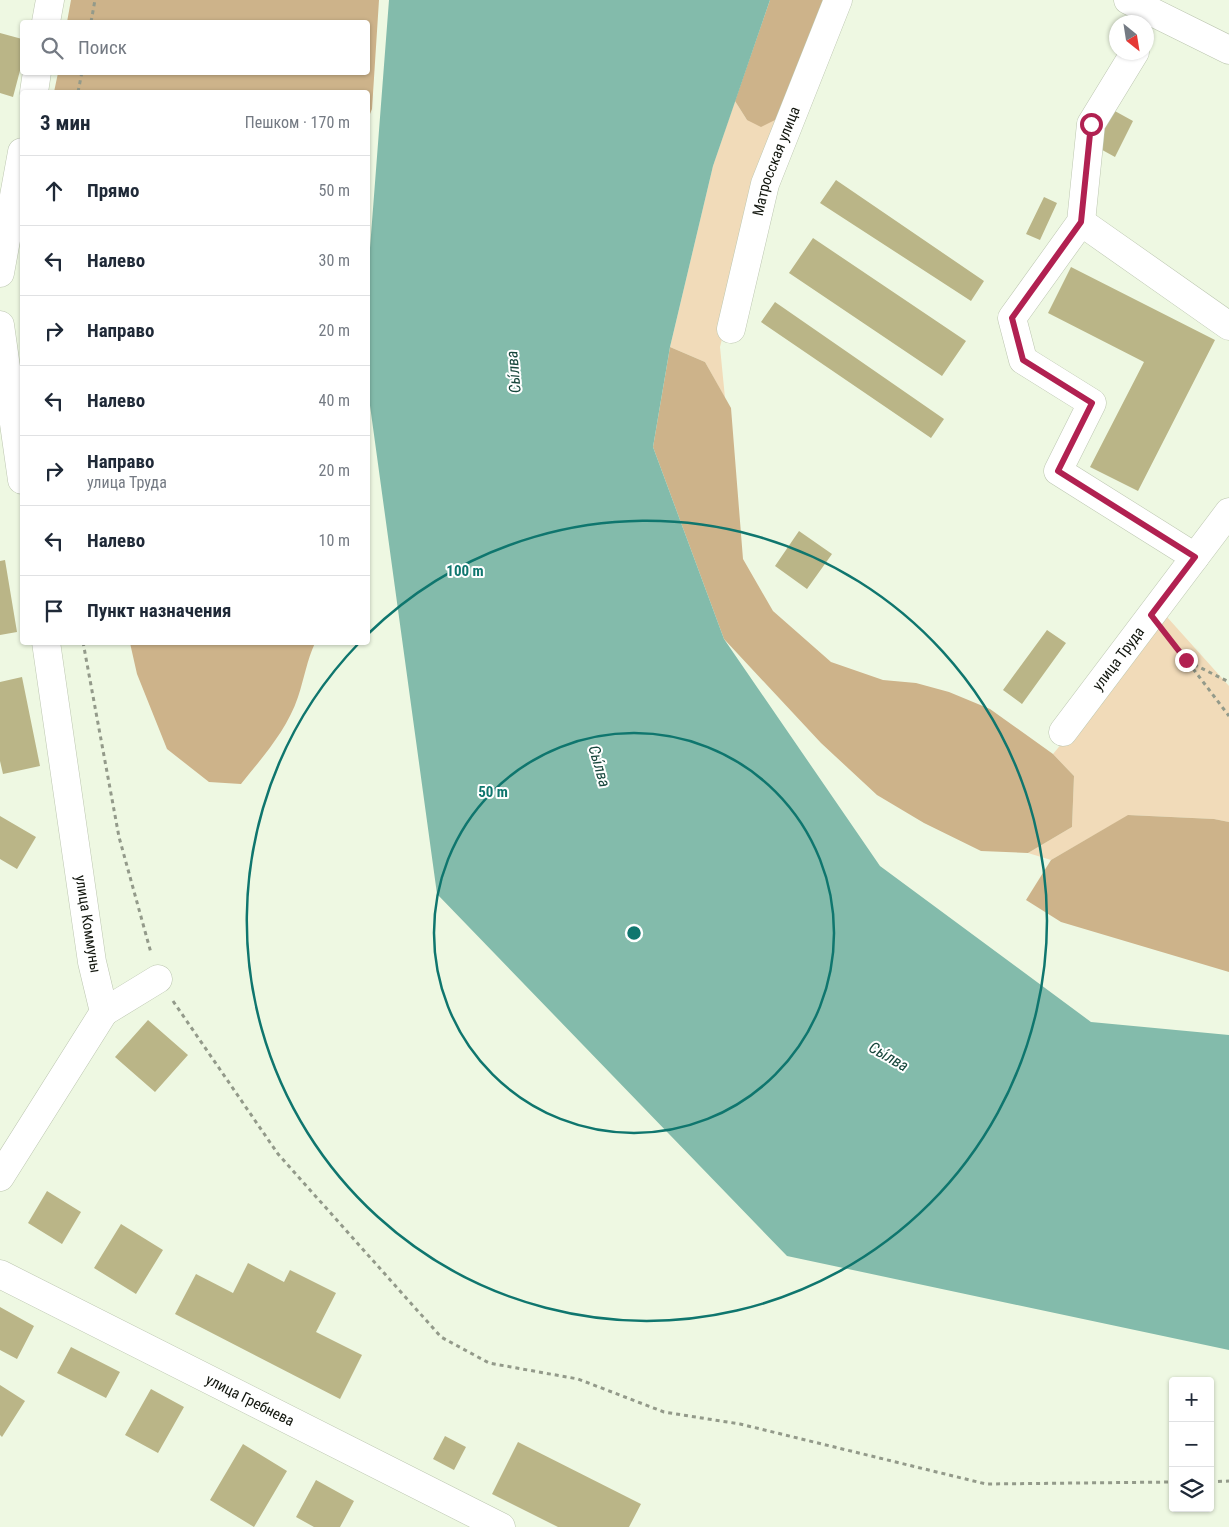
<!DOCTYPE html>
<html lang="ru">
<head>
<meta charset="utf-8">
<style>
  :root { --surface:#fff; --page:#f2f2f3; --text:#1f2937; --muted:#747a83; --line:#e0e1e3 }
  body { margin:0; font-family:"Roboto Condensed",sans-serif; background:var(--page); color:var(--text) }
  .controls { position:absolute; right:15px; bottom:15px; display:grid; overflow:hidden; border-radius:5px; box-shadow:0 1px 4px #0004 }
  .controls button { width:45px; height:45px; display:grid; place-items:center; padding:0; border:0; border-bottom:1px solid var(--line); background:var(--surface); color:var(--text); font:25px sans-serif }
  .compass { position:absolute; left:1109px; top:15px; width:45px; height:45px; border-radius:50%; background:var(--surface); box-shadow:0 1px 4px #0004; rotate:150deg }
  .stop { position:absolute; width:15px; height:15px; margin:-11px; border:4px solid #b12151; border-radius:50%; background:#fff }
  .stop.end { background:#b12151; border-color:#fff; box-shadow:0 1px 5px #0008 }
  .list { margin:0; padding:0; list-style:none }
  h2 { display:flex; justify-content:space-between; align-items:center; height:65px; margin:0; padding:0 20px; font-size:21px }
  h2 small { font-size:16px; font-weight:400; color:var(--muted) }
  .list li { display:grid; grid-template-columns:32px 1fr auto; gap:15px; align-items:center; box-sizing:border-box; height:70px; padding:0 20px; border-top:1px solid var(--line) }
  .list b { display:block; font-size:19px; white-space:nowrap }
  .list p { margin:0; font-size:16px; white-space:nowrap; color:var(--muted) }
  .list em { font-size:16px; font-style:normal; color:var(--muted) }
  .icon { flex:none; width:28px; height:28px; fill:none; stroke:currentColor; stroke-width:2; stroke-linecap:round; stroke-linejoin:round }
  .map { position:relative; flex:none; width:1229px; height:1527px; overflow:hidden }
  .search { position:absolute; background:var(--surface); box-shadow:0 1px 4px #0004; left:20px; top:20px; width:350px; height:55px; display:flex; align-items:center; gap:12px; box-sizing:border-box; padding:0 18px; border-radius:5px; color:var(--muted); font-size:19px }
  .panel { position:absolute; background:var(--surface); box-shadow:0 1px 4px #0004; left:20px; top:90px; width:350px; height:555px; border-radius:5px }
  .map>svg:first-child { display:block }
  .green { fill:#f1dbb9 }
  .forest { fill:#cdb38a }
  .water { fill:#83bbab }
  .building { fill:#bab587 }
  .lines { fill:none; stroke-linecap:round; stroke-linejoin:round }
  .minor-casing { stroke:#bcc6b0; stroke-width:29 }
  .path { stroke:#939a8a; stroke-width:3; stroke-dasharray:4 4; stroke-linecap:butt }
  .minor { stroke:#fff; stroke-width:28 }
  .route { stroke:#b12151; stroke-width:6 }
  .ring { fill:none; stroke:#0f766e; stroke-width:2.5 }
  .labels { text-anchor:middle; stroke-width:4; stroke-linejoin:round; paint-order:stroke }
  .street-label { font-size:15px; fill:#12160e; stroke:#fff }
  .water-label { font-size:16px; font-style:italic; fill:#16463b; stroke:#fff }
  .centre { fill:#0f766e; stroke:#fff; stroke-width:2.5 }
  .ring-label { font-size:15px; text-anchor:middle; font-weight:bold; fill:#0f766e; stroke:#fff; stroke-width:4; stroke-linejoin:round; paint-order:stroke }
</style>
</head>
<body>
<div class="map">
<svg width="1229" height="1527" viewBox="0 0 1229 1527">
  <rect width="100%" height="100%" fill="#eef8e2"/>
  <path class="green" d="M 735,101 L 747,120 L 777,119 L 720,347 L 725,398 L 705,362 L 670,347 L 713,166 Z
    M 1167,617 L 1229,686 L 1229,822 L 1214,819 L 1129,815 L 1051,860 L 1028,853 L 1072,827 L 1074,776 L 1053,754 Z"/>
  <path class="forest" d="M 71,0 L 379,0 L 372,109 L 368,119 L 368,92 L 54,92 L 58,73 L 368,72 L 368,22 L 67,22 Z
    M 770,0 L 823,0 L 777,119 L 761,127 L 747,120 L 735,101 Z
    M 670,347 L 705,362 L 731,408 L 743,559 L 773,611 L 831,662 L 883,680 L 916,683 L 949,692 L 990,709 L 1053,754 L 1074,776 L 1072,827 L 1028,853 L 981,851 L 924,823 L 877,795 L 821,743 L 724,639 L 653,447 Z
    M 130,643 L 130,642 L 315,643 C 307,660 304,679 298,697 C 287,730 262,758 241,784 L 209,782 L 167,749 L 137,674 Z
    M 1128,815 L 1214,819 L 1229,822 L 1229,972 L 1061,922 L 1026,900 L 1051,860 Z"/>
  <path class="water" d="M 389,0 L 770,0 L 713,166 L 670,347 L 653,447 L 724,639 L 880,866 L 1091,1022 L 1229,1035 L 1229,1350 L 787,1256 L 437,894 L 368,391 L 368,274 Z"/>
  <path class="building" d="M 0,33 L 22,39 L 22,63 L 13,97 L 0,93 Z
    M 1113,110 L 1133,121 L 1115,157 L 1095,146 Z
    M 836,180 L 984,281 L 971,301 L 820,203 Z
    M 1044,197 L 1057,203 L 1040,240 L 1026,234 Z
    M 813,238 L 966,341 L 942,376 L 789,273 Z
    M 1071,267 L 1215,340 L 1138,491 L 1090,467 L 1144,362 L 1048,313 Z
    M 775,302 L 944,419 L 931,438 L 761,322 Z
    M 799,531 L 832,554 L 807,589 L 775,566 Z
    M 5,560 L 17,632 L 0,635 L 0,561 Z
    M 1047,630 L 1066,643 L 1022,704 L 1003,690 Z
    M 22,677 L 40,766 L 3,774 L 0,761 L 0,682 Z
    M 0,816 L 36,837 L 17,869 L 0,859 Z
    M 148,1020 L 188,1055 L 155,1092 L 115,1057 Z
    M 47,1191 L 81,1212 L 62,1244 L 28,1223 Z
    M 121,1224 L 163,1250 L 136,1294 L 94,1268 Z
    M 248,1263 L 284,1282 L 290,1270 L 336,1293 L 316,1332 L 362,1355 L 340,1399 L 175,1314 L 196,1274 L 233,1293 Z
    M 0,1307 L 34,1326 L 17,1359 L 0,1350 Z
    M 71,1347 L 120,1372 L 106,1398 L 57,1373 Z
    M 0,1385 L 25,1401 L 2,1437 L 0,1435 Z
    M 151,1389 L 184,1407 L 158,1453 L 125,1435 Z
    M 445,1436 L 466,1447 L 454,1470 L 433,1459 Z
    M 518,1442 L 641,1504 L 629,1527 L 558,1527 L 492,1494 Z
    M 243,1444 L 287,1471 L 254,1527 L 210,1500 Z
    M 316,1480 L 354,1501 L 340,1527 L 314,1527 L 296,1517 Z"/>
  <g class="lines">
    <defs>
      <g id="minor">
        <path d="M 1128,0 L 1229,50"/>
        <path d="M 46,22 L 50,0"/>
        <path d="M 1135,52 L 1091,124 L 1081,222 L 1012,318 L 1023,360 L 1092,403 L 1058,471 L 1195,557"/>
        <path d="M 34,92 L 37,72"/>
        <path d="M 1081,222 L 1229,326"/>
        <path d="M 0,273 L 22,152"/>
        <path d="M 0,325 L 22,480"/>
        <path id="s1" d="M 731,329 L 765,184 L 838,0"/>
        <path id="s2" d="M 1063,732 L 1229,512"/>
        <path d="M 104,1012 L 158,979"/>
        <path d="M 0,1177 L 104,1012 L 92,962 L 46,642"/>
        <path id="s3" d="M 0,1274 L 501,1527"/>
      </g>
    </defs>
    <use href="#minor" class="minor-casing"/>
    <path class="path" d="M 91,22 L 95,0
      M 78,92 L 82,72
      M 1169,637 L 1229,716
      M 83,642 L 119,837 L 151,953
      M 1187,661 L 1229,682
      M 173,1001 L 278,1154 L 441,1337 L 489,1363 L 578,1379 L 664,1412 L 740,1424 L 986,1484 L 1173,1482
      M 1210,1482 L 1229,1481"/>
    <use href="#minor" class="minor"/>
  </g>
  <g class="lines">
    <path class="route" d="M 1091,124 L 1081,222 L 1012,318 L 1023,360 L 1092,403 L 1058,471 L 1195,557 L 1151,615 L 1186,660"/>
  </g>
  <g class="ring">
    <circle cx="634" cy="933" r="200"/>
    <path d="M369 633A400 400 0 1 1 359 643"/>
  </g>
  <g class="labels">
    <g class="street-label">
      <text dy="5" stroke="none"><textPath href="#s1" startOffset="174">Матросская улица</textPath></text>
      <text dy="5" stroke="none"><textPath href="#s2" startOffset="92">улица Труда</textPath></text>
      <text transform="translate(88 924) rotate(81)" y="5">улица Коммуны</text>
      <text dy="5" stroke="none"><textPath href="#s3" startOffset="280">улица Гребнева</textPath></text>
    </g>
    <g class="water-label">
      <text transform="translate(513 372) rotate(-95)" y="6">Сы́лва</text>
      <text transform="translate(600 766) rotate(74)" y="6">Сы́лва</text>
      <text transform="translate(889 1056) rotate(30)" y="6">Сы́лва</text>
    </g>
  </g>
  <circle cx="634" cy="933" r="8" class="centre"/>
  <g class="ring-label">
    <text x="465" y="576">100 m</text>
    <text x="493" y="797">50 m</text>
  </g>
</svg>
<div class="controls">
<button>+</button>
<button>−</button>
<button><svg class="icon" aria-label="layers" viewBox="0 0 24 24"><path d="M12 4l9 5-9 5-9-5zM3 14l9 5 9-5"/></svg></button>
</div>
<svg class="compass" viewBox="-18 -18 36 36"><path d="M0-13l5 13h-10z" fill="#e53935"/><path d="M0 13l5-13h-10z" fill="#747a83"/></svg>
<div class="stop" style="left:1091px;top:124px"></div>
<div class="stop end" style="left:1186px;top:660px"></div>
<div class="search"><svg class="icon" aria-label="search" viewBox="0 0 24 24"><circle cx="10" cy="10" r="6"/><path d="M15 15l6 6"/></svg>Поиск</div>
<section class="panel">
<h2>3 мин<small>Пешком · 170 m</small></h2>
<ul class="list">
<li><svg class="icon" aria-label="ahead" viewBox="0 0 24 24"><path d="M12 20V5M6 11l6-6 6 6"/></svg><div><b>Прямо</b></div><em>50 m</em></li>
<li><svg class="icon" aria-label="left" viewBox="0 0 24 24"><path d="M17 20v-9H6M10 6l-5 5 5 5"/></svg><div><b>Налево</b></div><em>30 m</em></li>
<li><svg class="icon" aria-label="right" viewBox="0 0 24 24"><path d="M7 20v-9h11M14 6l5 5-5 5"/></svg><div><b>Направо</b></div><em>20 m</em></li>
<li><svg class="icon" aria-label="left" viewBox="0 0 24 24"><path d="M17 20v-9H6M10 6l-5 5 5 5"/></svg><div><b>Налево</b></div><em>40 m</em></li>
<li><svg class="icon" aria-label="right" viewBox="0 0 24 24"><path d="M7 20v-9h11M14 6l5 5-5 5"/></svg><div><b>Направо</b><p>улица Труда</p></div><em>20 m</em></li>
<li><svg class="icon" aria-label="left" viewBox="0 0 24 24"><path d="M17 20v-9H6M10 6l-5 5 5 5"/></svg><div><b>Налево</b></div><em>10 m</em></li>
<li><svg class="icon" aria-label="arrive" viewBox="0 0 24 24"><path d="M6 21V4h12l-3 4 3 4H6"/></svg><div><b>Пункт назначения</b></div></li>
</ul>
</section>
</div>
</body>
</html>
